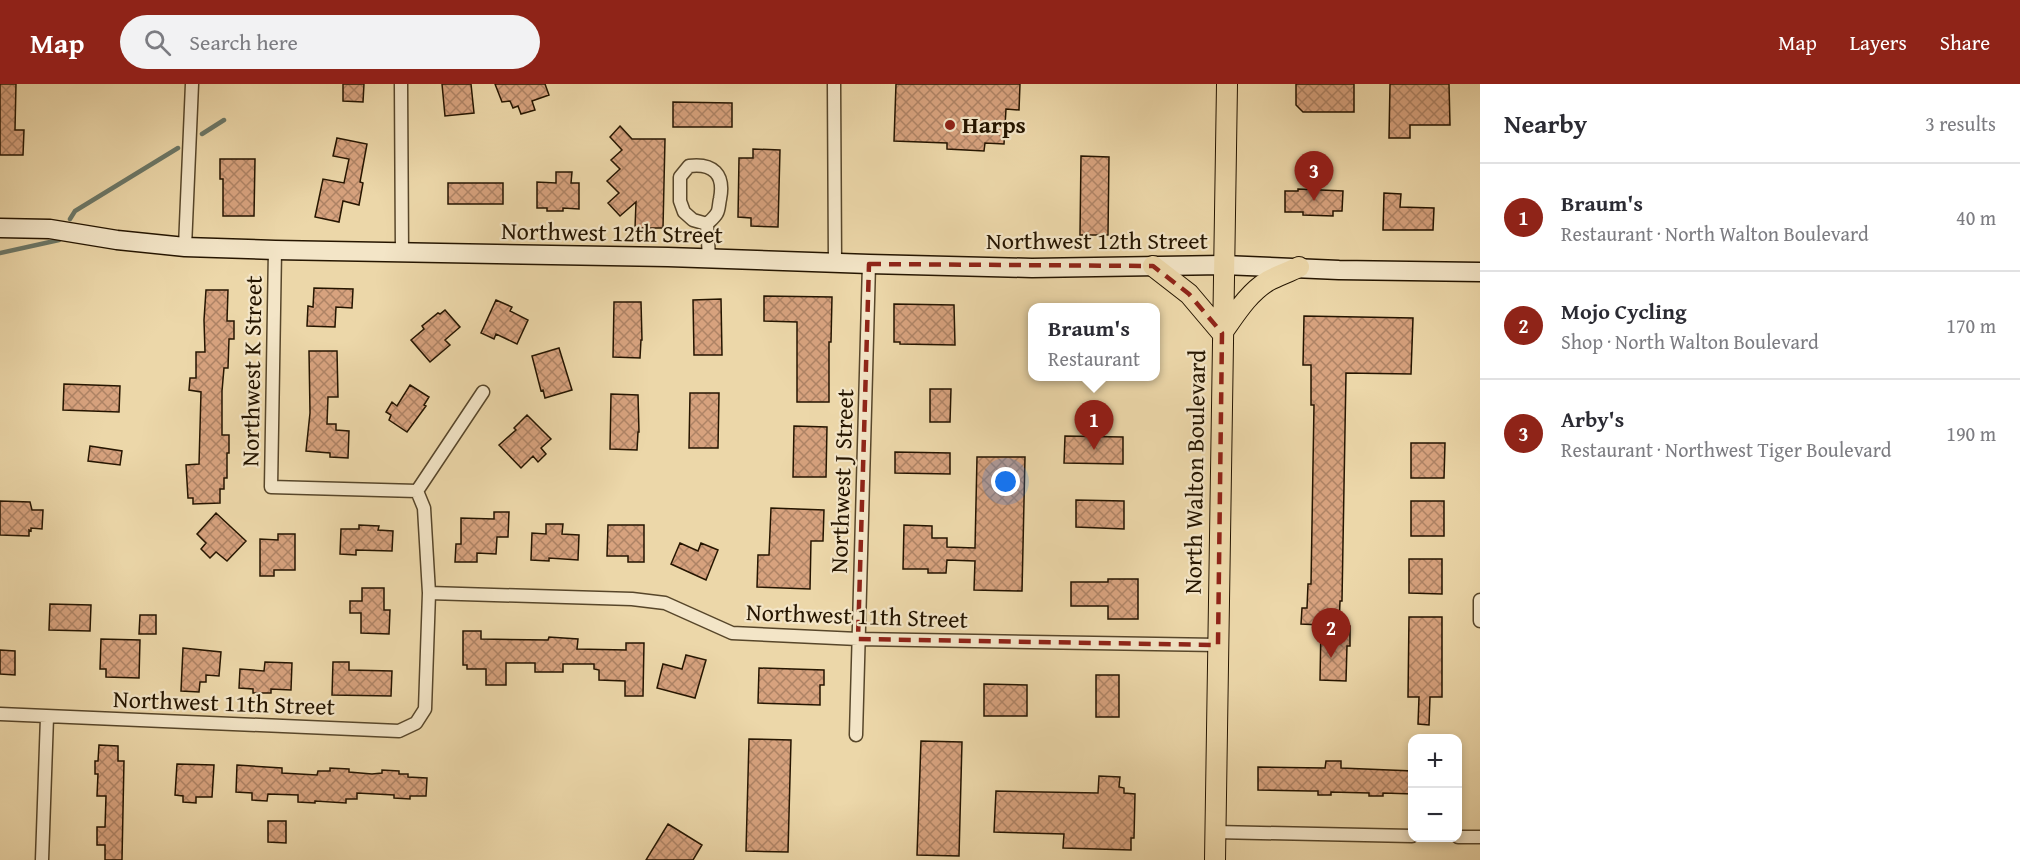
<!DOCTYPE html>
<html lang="en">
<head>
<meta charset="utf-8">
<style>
  :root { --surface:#fff; --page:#f2f2f3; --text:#2b2b33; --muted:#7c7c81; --line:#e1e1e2; --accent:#8f2418 }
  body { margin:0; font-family:"Gentium Book Plus",serif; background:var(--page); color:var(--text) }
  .controls { position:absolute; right:18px; bottom:18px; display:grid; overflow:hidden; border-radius:12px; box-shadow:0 3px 9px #0003 }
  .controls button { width:54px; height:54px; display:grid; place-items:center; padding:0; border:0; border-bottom:2px solid var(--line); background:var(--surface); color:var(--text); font:30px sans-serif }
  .you { position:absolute; left:1006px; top:398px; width:21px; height:21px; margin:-15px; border:4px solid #fff; border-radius:50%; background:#1a73e8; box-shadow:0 0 0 9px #1a73e833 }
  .badge { display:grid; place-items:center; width:39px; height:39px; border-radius:50%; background:var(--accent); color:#fff; font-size:20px; font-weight:700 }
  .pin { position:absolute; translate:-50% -50px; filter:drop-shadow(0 2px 3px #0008) }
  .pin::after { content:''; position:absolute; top:32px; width:21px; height:18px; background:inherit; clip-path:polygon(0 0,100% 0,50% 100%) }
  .popup { position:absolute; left:1028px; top:219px; width:132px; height:78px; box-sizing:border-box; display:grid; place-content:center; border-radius:12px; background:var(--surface); filter:drop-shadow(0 2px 4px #0005); font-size:20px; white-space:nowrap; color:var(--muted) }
  .popup b { font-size:22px; color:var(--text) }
  .popup::after { content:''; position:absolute; left:50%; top:100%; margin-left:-12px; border:12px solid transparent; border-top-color:var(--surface) }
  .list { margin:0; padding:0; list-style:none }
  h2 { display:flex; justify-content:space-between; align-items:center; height:78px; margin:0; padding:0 24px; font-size:26px }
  h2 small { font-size:20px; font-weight:400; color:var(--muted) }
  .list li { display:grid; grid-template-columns:39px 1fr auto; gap:18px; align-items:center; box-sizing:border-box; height:108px; padding:0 24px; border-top:2px solid var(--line) }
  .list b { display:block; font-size:22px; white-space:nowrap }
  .list p { margin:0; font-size:20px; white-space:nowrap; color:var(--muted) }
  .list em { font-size:20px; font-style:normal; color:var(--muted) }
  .icon { flex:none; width:33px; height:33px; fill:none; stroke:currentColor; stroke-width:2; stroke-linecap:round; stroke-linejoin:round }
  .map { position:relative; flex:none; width:1480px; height:776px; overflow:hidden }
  header { display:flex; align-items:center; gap:36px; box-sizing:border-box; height:84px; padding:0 30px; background:var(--accent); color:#fff }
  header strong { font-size:28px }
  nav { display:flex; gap:33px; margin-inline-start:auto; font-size:21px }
  .search { width:420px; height:54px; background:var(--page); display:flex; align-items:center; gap:15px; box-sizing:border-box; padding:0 21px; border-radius:33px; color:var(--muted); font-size:22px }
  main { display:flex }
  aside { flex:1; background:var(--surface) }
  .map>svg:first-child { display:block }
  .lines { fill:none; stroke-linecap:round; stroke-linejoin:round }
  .stream { stroke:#6b7767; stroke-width:4.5 }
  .building { fill:url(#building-cross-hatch); stroke:#251500; stroke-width:1.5 }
  .street-casing { stroke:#57462a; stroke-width:15 }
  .secondary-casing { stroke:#251500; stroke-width:21 }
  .primary-casing { stroke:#251500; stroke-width:22 }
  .street { stroke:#f3e5c7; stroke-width:12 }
  .secondary { stroke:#f3e5c7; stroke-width:18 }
  .primary { stroke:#ecd7a9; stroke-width:20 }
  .marked { fill:none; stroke:#8f2418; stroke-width:4.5; stroke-dasharray:12 8; stroke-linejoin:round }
  .poi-dot { fill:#8f2418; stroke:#f3e5c7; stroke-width:2 }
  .labels { text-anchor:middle; stroke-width:4.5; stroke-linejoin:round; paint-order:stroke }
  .poi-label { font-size:24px; font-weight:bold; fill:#251500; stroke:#f3e5c7; text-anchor:start }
  .street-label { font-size:24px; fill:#251500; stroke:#f3e5c7 }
</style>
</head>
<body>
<header>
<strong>Map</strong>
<div class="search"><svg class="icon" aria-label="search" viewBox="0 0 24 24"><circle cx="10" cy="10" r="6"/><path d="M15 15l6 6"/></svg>Search here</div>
<nav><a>Map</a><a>Layers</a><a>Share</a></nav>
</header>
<main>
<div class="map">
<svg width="1480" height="776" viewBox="0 0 1480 776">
  <defs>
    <pattern id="building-cross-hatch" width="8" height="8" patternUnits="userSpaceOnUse" patternTransform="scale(1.5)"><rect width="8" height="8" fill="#d7a27e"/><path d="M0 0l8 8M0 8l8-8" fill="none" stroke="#ae8365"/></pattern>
  </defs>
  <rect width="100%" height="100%" fill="#ecd7a9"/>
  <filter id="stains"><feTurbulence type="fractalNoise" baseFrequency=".00333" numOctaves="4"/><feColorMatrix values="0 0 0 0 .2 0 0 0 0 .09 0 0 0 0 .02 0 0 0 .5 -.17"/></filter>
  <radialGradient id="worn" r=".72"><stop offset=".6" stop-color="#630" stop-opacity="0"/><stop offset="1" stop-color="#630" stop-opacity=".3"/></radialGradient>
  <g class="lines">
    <path class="stream" d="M 202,50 L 224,36
      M 70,135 L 75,127 L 178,64
      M 0,169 L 59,156"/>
  </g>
  <path class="building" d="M 0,0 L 16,0 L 15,46 L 24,46 L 23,71 L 0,71 Z
    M 343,0 L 364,0 L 363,18 L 343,17 Z
    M 442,0 L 471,0 L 474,29 L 445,32 Z
    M 495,0 L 545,0 L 549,11 L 532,17 L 535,26 L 521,30 L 518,22 L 513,24 L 510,17 L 502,18 Z
    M 896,0 L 1020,0 L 1019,26 L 1006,25 L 1004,60 L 985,59 L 984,67 L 947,65 L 947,59 L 894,57 Z
    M 1296,0 L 1354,0 L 1354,28 L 1303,28 L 1296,21 Z
    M 1390,0 L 1449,0 L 1450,41 L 1410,41 L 1410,54 L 1389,54 Z
    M 673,18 L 732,19 L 732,43 L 673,43 Z
    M 620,42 L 632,55 L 665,55 L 663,144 L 635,144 L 636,118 L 620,132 L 608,119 L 619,109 L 607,97 L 620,85 L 611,76 L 622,66 L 610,53 Z
    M 337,54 L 367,60 L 360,98 L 363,99 L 359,121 L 343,117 L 339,138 L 315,133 L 323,95 L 344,99 L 349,75 L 333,72 Z
    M 753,65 L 780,66 L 778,143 L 751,142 L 751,134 L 738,133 L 739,74 L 753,74 Z
    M 1081,72 L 1109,73 L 1108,151 L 1080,151 Z
    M 220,75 L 255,75 L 254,132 L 223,132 L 223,95 L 220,95 Z
    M 556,88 L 572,88 L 571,99 L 579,99 L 579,125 L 563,124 L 563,127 L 547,127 L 547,124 L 537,124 L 537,98 L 556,99 Z
    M 448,99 L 503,99 L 503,120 L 448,120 Z
    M 1298,105 L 1343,107 L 1342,127 L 1333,127 L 1333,132 L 1303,131 L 1303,128 L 1285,128 L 1285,107 L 1298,107 Z
    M 1384,109 L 1401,110 L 1400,123 L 1434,124 L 1433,146 L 1383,146 Z
    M 314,204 L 353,205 L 352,224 L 336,223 L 335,243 L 307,242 L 308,222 L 313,223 Z
    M 206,206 L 228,206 L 227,237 L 234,237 L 234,255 L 229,255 L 228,284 L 224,284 L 222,307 L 222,351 L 229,351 L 229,369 L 227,369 L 227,394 L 224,394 L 224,405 L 220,405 L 220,419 L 193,420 L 193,414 L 188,414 L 186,381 L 199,380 L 201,308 L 189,306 L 190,294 L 196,294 L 196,268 L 205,268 L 204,236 Z
    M 764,212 L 832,213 L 831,258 L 829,258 L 829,318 L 797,318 L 797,238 L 764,237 Z
    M 721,215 L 722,271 L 694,271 L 693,216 Z
    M 496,216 L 512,223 L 510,227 L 528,236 L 517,260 L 496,250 L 494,255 L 481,249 Z
    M 614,218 L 641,218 L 642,256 L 641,256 L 640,274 L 613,273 Z
    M 894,220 L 954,221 L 955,261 L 900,260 L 900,258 L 894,258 Z
    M 445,226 L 460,243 L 445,256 L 450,261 L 430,278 L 411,256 L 424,245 L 422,242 L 438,229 L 440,230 Z
    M 1304,232 L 1413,234 L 1411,290 L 1346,289 L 1342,517 L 1340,517 L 1339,542 L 1350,542 L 1350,562 L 1347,562 L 1346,597 L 1320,596 L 1321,541 L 1301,540 L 1302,524 L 1307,524 L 1308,500 L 1311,500 L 1314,321 L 1311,321 L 1311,281 L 1303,281 Z
    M 559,264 L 572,306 L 545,314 L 543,306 L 541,307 L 532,272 Z
    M 309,267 L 337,267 L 338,313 L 328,313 L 327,340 L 336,340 L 336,346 L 349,347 L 348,374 L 330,373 L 330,369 L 306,367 L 310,329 Z
    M 64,300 L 120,302 L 119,328 L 63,326 Z
    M 410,301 L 429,313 L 424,321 L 426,322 L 407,348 L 389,336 L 391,331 L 386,328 L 392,318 L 397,322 Z
    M 930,305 L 951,305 L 950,338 L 930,338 Z
    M 690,309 L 719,309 L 718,364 L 689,364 Z
    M 611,310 L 638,311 L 639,348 L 638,348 L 637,366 L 610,365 Z
    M 527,331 L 551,355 L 541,364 L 546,370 L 538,378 L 533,372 L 521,384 L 499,361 L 516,346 L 514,344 Z
    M 794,342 L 827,343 L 826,393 L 793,393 Z
    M 1065,352 L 1123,353 L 1123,380 L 1064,379 Z
    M 1411,359 L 1445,359 L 1444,394 L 1411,394 Z
    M 90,362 L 122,367 L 120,381 L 88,377 Z
    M 895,368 L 950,369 L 950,390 L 895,389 Z
    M 977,373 L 1025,373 L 1022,507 L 974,506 L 975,477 L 947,476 L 946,489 L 928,489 L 928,485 L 903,485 L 904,441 L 932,442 L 932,454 L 947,454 L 947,463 L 975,464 Z
    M 1076,416 L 1124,417 L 1124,445 L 1076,443 Z
    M 0,417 L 30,418 L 32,426 L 43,426 L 42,445 L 31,444 L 31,447 L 29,446 L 29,452 L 0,451 Z
    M 1411,417 L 1444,417 L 1444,452 L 1411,452 Z
    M 771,424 L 824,426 L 823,457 L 811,457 L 810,505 L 757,503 L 758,471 L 769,471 Z
    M 494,428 L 509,428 L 508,453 L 497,453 L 496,470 L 477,469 L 477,478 L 455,478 L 456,460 L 461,460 L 461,434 L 494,435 Z
    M 216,429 L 246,457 L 227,477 L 216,468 L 210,474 L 201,465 L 206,459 L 197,450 Z
    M 546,440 L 563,440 L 562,450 L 579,451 L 578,476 L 549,474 L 549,477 L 531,476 L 532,449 L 546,450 Z
    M 359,441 L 379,442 L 378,446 L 393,447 L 392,467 L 356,466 L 356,471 L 340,470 L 341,445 L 359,445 Z
    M 608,441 L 644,441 L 644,478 L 628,478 L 628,472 L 607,472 Z
    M 278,450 L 295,450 L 295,486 L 274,486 L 274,492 L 260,492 L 260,455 L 278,456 Z
    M 680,459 L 698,467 L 701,459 L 718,466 L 706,496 L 671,480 Z
    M 1409,475 L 1442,475 L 1442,510 L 1409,509 Z
    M 1108,495 L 1138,495 L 1138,535 L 1108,535 L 1108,522 L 1071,522 L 1071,498 L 1108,498 Z
    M 362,504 L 384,504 L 384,526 L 390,526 L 389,550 L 361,549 L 361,529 L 350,529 L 350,517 L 362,517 Z
    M 50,520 L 91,521 L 90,547 L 49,546 Z
    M 140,531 L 156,531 L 156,550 L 139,550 Z
    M 1409,533 L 1442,533 L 1442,613 L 1430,613 L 1429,641 L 1418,640 L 1419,613 L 1408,613 Z
    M 463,547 L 481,547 L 481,555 L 548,556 L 549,553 L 578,555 L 577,565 L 626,566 L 626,559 L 644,559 L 643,612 L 625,612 L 625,597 L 599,596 L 599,586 L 594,585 L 594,580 L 563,580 L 563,588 L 535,588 L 535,579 L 506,579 L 506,601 L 486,601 L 486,585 L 467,585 L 467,581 L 463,581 Z
    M 101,555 L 140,556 L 139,594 L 106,593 L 106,585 L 100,585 Z
    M 183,564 L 221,568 L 219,592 L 206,591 L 206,598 L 200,598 L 199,608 L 181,607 Z
    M 0,566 L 15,567 L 15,591 L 0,590 Z
    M 686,571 L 706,576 L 695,614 L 657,604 L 663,580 L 682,585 Z
    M 265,578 L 292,579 L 291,606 L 271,605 L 271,609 L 253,609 L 253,605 L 239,604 L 240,585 L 264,587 Z
    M 333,578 L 349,578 L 349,586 L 392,587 L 391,612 L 332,611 Z
    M 759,584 L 824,586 L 824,601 L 820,601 L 820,621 L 758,619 Z
    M 1096,591 L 1119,591 L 1119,633 L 1096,633 Z
    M 984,600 L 1027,601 L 1027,632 L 984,632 Z
    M 749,655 L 791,656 L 788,768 L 746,767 Z
    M 921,657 L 962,658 L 959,772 L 917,771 Z
    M 99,661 L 118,662 L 118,677 L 124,677 L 122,776 L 105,776 L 105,761 L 97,761 L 97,743 L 105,743 L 106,712 L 97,712 L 98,690 L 95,690 L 95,677 L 98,677 Z
    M 1326,677 L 1341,677 L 1341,684 L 1413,687 L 1413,710 L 1383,709 L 1383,712 L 1369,712 L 1369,709 L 1331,708 L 1331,711 L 1318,711 L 1318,707 L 1310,707 L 1258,706 L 1258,683 L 1325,684 Z
    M 177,680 L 214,681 L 212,713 L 196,713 L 196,719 L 183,718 L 183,712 L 175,711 Z
    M 237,681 L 282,684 L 282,689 L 317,691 L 318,687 L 330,687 L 330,684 L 349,685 L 349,688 L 372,690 L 382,689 L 382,686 L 399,687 L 399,690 L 408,690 L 408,693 L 427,694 L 426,712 L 410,712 L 410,715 L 394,714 L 394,711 L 357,709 L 357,715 L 346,715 L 346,719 L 315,717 L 315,719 L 298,718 L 298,711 L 268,710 L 267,717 L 252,716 L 252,709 L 236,708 Z
    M 1099,692 L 1120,693 L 1119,703 L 1124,704 L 1124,709 L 1135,710 L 1134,754 L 1131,754 L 1131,766 L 1063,764 L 1064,750 L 994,748 L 996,707 L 1098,709 Z
    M 268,737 L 286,737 L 286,759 L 268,758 Z
    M 668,740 L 702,761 L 693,776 L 646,776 Z"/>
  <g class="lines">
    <defs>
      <path id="street" d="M 401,0 L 402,169
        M 834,0 L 835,179
        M 707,140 L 693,136 L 684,128 L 680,117 L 680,93 L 689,82 C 713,79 725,90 720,115 C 719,119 719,126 717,129 C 715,133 710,137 707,140 L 709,174
        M 185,163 L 192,0
        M 417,407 L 483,308
        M 429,509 L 632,515 L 665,519 L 732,549 L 858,555 L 1218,561
        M 1480,516 L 1480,537
        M 0,630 L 399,647 L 416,639 L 425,625 L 429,509 L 424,424 L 417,407 L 271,403 L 275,166
        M 856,651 L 869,180
        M 1215,748 L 1412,752
        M 1458,753 L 1480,753
        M 42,776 L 47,633"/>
      <path id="secondary" d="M 0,144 L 50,145 L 117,156 L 185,163 L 275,166 L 668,173 L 869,180 L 1032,184 L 1223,181 L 1339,186 L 1480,188"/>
      <path id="primary" d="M 1153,182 L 1189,210 L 1222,249 C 1235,231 1248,209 1268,197 C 1277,192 1289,188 1299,183
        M 1215,776 L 1227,0"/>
    </defs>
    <use href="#street" class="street-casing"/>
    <use href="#secondary" class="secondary-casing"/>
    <use href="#primary" class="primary-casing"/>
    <use href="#street" class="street"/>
    <use href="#secondary" class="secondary"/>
    <use href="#primary" class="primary"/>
  </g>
  <path class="marked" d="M 869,180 L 1153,182 L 1189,210 L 1222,249 L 1218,561 L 858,555 Z"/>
  <circle class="poi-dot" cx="950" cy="41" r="6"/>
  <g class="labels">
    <g class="poi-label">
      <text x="962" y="49">Harps</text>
    </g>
    <g class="street-label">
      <text transform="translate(612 149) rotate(1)" y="8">Northwest 12th Street</text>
      <text x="1097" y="165">Northwest 12th Street</text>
      <text transform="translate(252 287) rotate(-89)" y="8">Northwest K Street</text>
      <text transform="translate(1195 388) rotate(-89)" y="8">North Walton Boulevard</text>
      <text transform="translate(842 397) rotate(-88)" y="8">Northwest J Street</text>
      <text transform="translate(857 532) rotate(2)" y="8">Northwest 11th Street</text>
      <text transform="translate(224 619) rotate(2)" y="8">Northwest 11th Street</text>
    </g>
  </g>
  <rect width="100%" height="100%" filter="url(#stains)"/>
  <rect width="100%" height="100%" fill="url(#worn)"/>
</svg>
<div class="controls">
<button>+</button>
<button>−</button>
</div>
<div class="you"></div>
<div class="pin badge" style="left:1094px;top:366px">1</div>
<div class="popup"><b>Braum's</b>Restaurant</div>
<div class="pin badge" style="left:1331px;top:574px">2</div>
<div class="pin badge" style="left:1314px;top:117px">3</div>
</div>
<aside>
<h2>Nearby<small>3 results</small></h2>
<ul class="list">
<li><span class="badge">1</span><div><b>Braum's</b><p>Restaurant · North Walton Boulevard</p></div><em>40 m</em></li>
<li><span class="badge">2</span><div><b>Mojo Cycling</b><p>Shop · North Walton Boulevard</p></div><em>170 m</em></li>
<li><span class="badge">3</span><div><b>Arby's</b><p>Restaurant · Northwest Tiger Boulevard</p></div><em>190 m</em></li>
</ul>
</aside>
</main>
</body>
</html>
